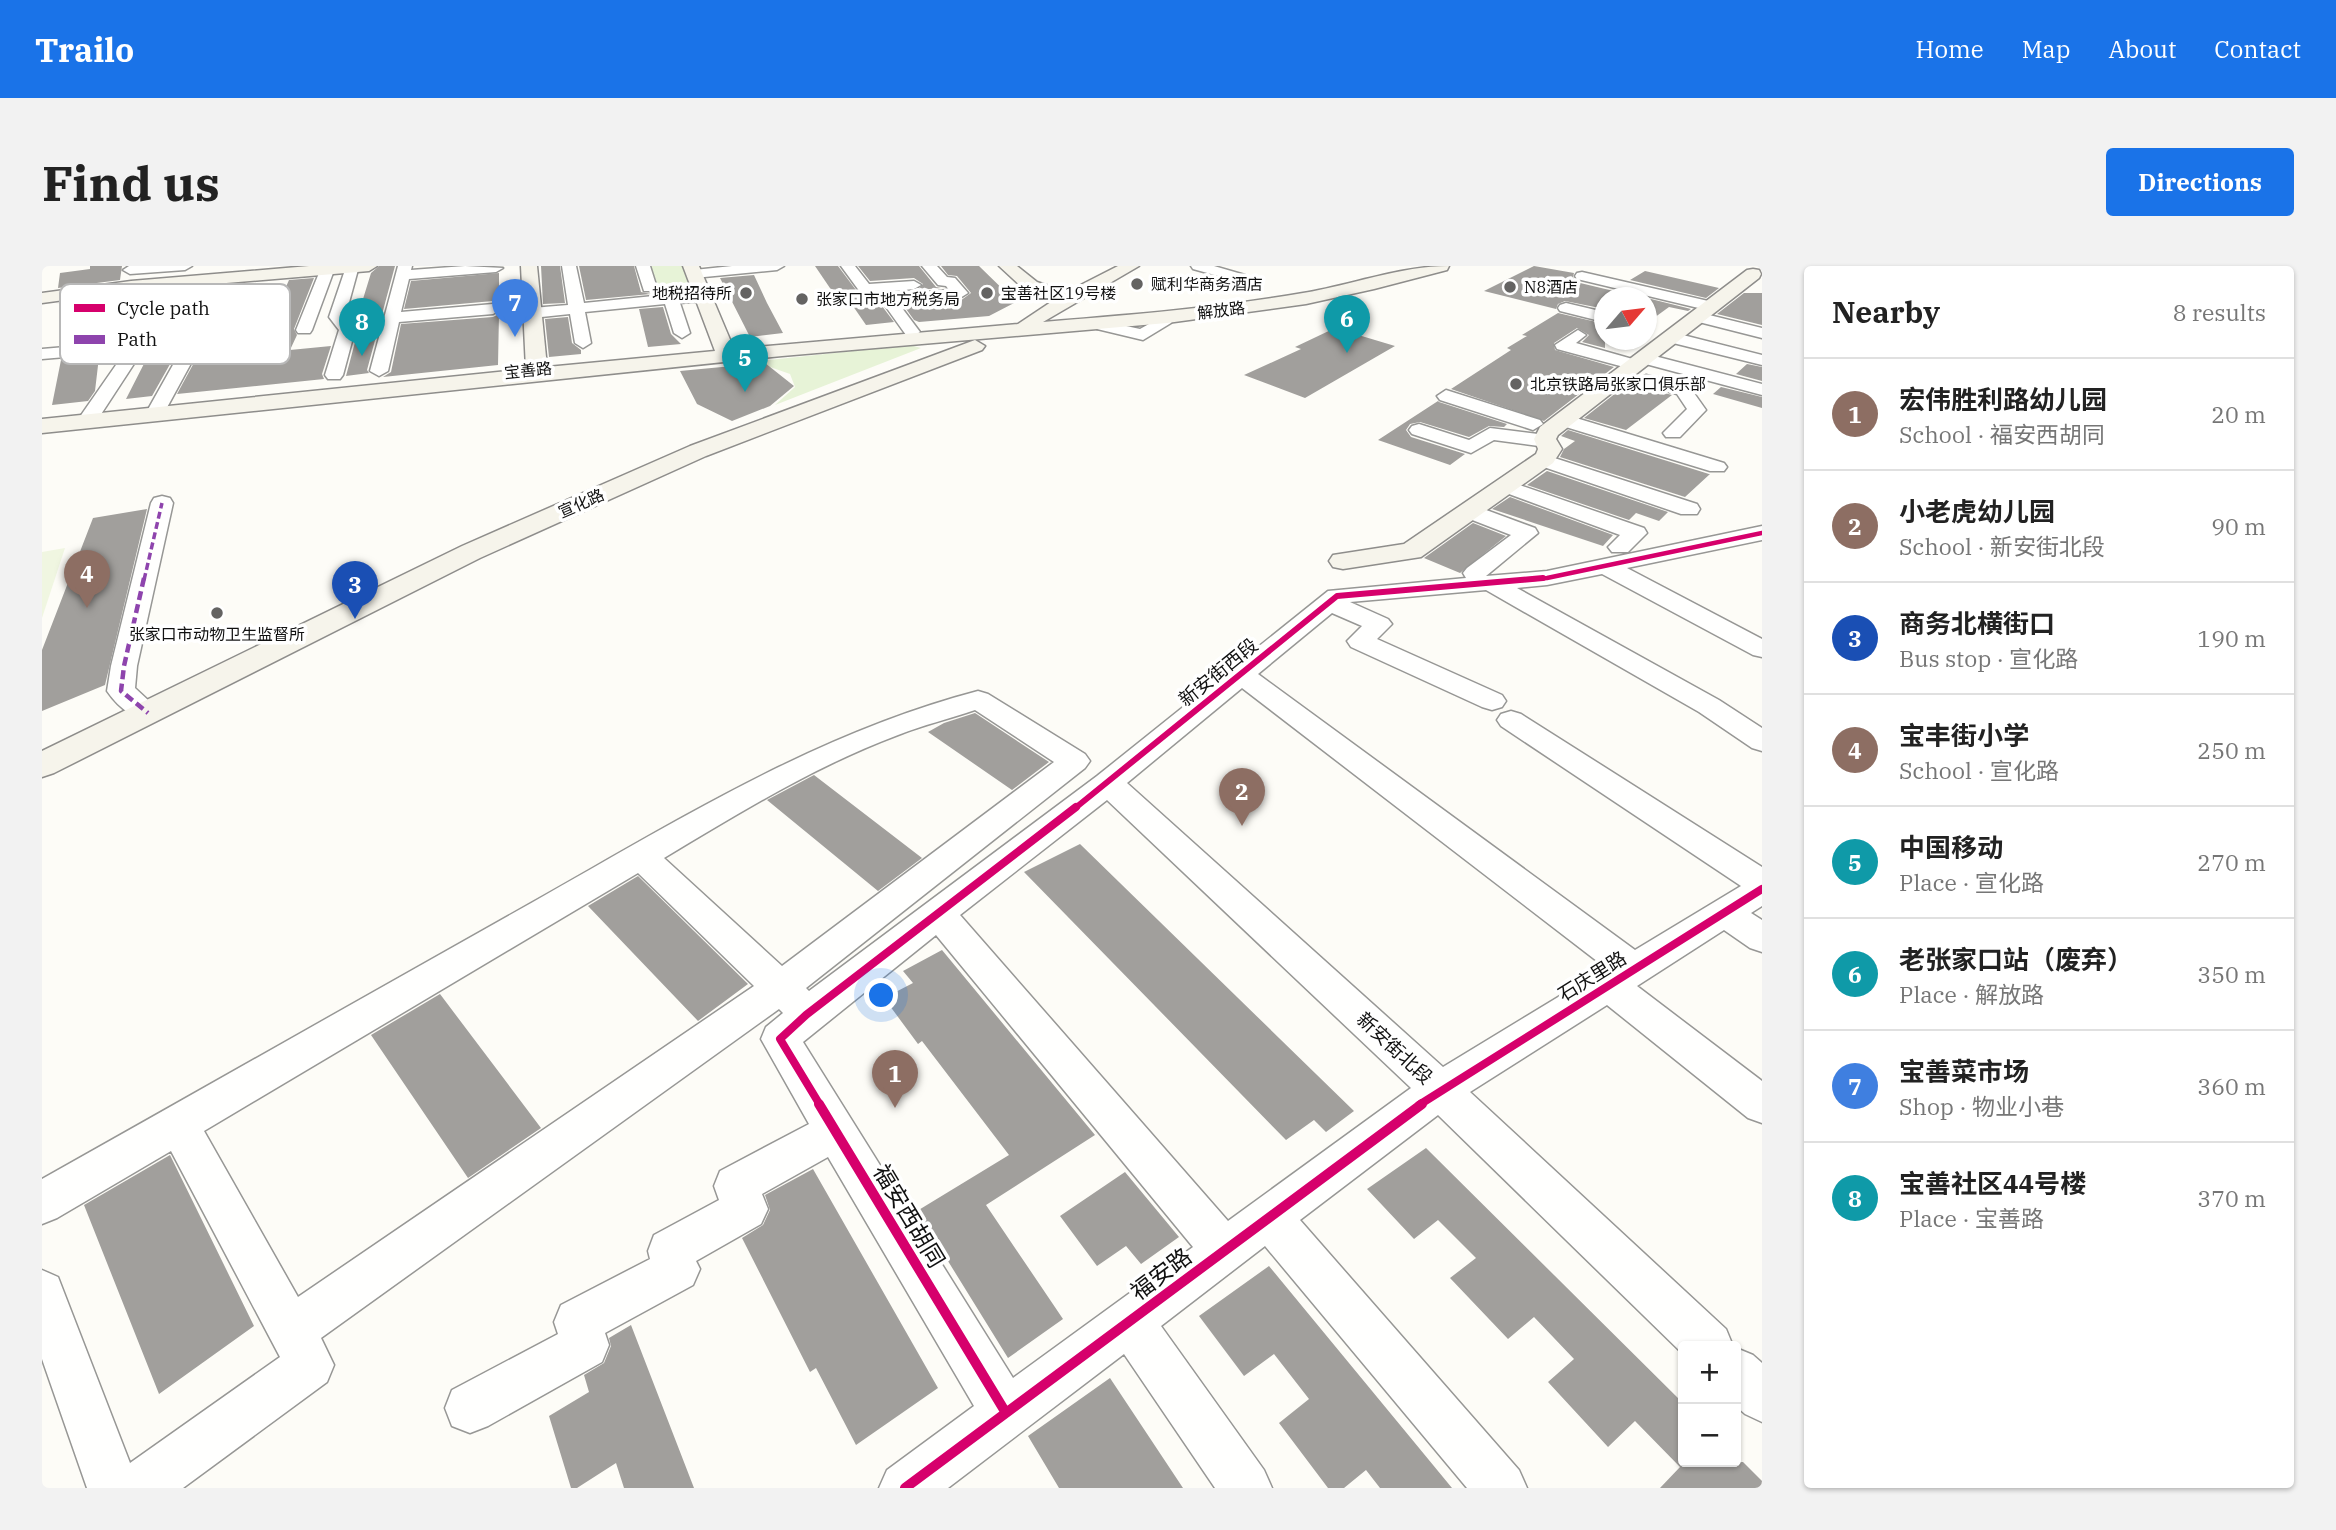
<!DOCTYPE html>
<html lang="en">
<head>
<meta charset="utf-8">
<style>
  :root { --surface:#fff; --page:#f2f2f2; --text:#222; --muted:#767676; --line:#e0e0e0; --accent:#1a73e8 }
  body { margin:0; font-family:"IBM Plex Serif","Noto Sans SC",serif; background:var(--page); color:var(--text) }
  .controls { position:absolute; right:21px; bottom:21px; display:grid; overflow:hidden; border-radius:7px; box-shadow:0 2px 5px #0004 }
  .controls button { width:63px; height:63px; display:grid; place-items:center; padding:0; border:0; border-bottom:2px solid var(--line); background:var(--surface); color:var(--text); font:35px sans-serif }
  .compass { position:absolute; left:1552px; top:21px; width:63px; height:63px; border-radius:50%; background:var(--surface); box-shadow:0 2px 5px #0004; rotate:62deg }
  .you { position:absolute; left:840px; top:730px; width:24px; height:24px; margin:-18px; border:5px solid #fff; border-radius:50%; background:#1a73e8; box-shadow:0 0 0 10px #1a73e833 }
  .badge { display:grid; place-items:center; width:46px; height:46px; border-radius:50%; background:var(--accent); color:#fff; font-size:23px; font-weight:700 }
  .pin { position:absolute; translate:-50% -58px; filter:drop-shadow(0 2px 4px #0008) }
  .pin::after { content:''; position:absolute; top:37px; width:24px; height:21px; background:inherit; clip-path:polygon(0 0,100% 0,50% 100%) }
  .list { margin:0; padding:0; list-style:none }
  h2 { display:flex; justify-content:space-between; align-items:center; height:91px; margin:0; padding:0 28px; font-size:30px }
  h2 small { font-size:23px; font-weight:400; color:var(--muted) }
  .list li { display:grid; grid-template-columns:46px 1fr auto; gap:21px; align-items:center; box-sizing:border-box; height:112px; padding:0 28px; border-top:2px solid var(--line) }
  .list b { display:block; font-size:26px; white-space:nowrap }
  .list p { margin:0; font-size:23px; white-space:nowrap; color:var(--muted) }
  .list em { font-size:23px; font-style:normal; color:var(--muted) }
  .map { position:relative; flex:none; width:1720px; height:1222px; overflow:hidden; border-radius:7px }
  header { display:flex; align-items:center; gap:42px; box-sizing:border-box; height:98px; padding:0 35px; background:var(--accent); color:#fff }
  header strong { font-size:33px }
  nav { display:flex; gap:38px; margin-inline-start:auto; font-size:24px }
  .intro { display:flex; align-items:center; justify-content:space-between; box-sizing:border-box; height:168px; padding:0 42px }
  h1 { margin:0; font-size:49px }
  .button { padding:18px 32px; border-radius:7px; background:var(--accent); color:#fff; font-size:24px; font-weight:700 }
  main { display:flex; gap:42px; padding:0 42px }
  aside { flex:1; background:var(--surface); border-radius:7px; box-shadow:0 2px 5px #0004 }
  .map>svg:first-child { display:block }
  .green { fill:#e7f3d7 }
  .pitch { fill:#f0f6e1 }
  .building { fill:#a19f9c }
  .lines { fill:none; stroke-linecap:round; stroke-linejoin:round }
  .street-casing { stroke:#979795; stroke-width:3 }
  .secondary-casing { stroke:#8e8d8b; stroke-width:3 }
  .street { fill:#fffffe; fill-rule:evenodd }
  .secondary { fill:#f6f4eb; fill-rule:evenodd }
  .quiet-far1 { stroke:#8e44ad; stroke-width:3.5; stroke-dasharray:7 3.5; stroke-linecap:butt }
  .quiet { stroke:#8e44ad; stroke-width:4.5; stroke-dasharray:9 4.5; stroke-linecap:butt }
  .cycleway-far3-casing { stroke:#fff; stroke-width:7 }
  .cycleway-far2-casing { stroke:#fff; stroke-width:10 }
  .cycleway-far1-casing { stroke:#fff; stroke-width:12 }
  .cycleway-casing { stroke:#fff; stroke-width:14 }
  .cycleway-far3 { stroke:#d6006c; stroke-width:4.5 }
  .cycleway-far2 { stroke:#d6006c; stroke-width:6 }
  .cycleway-far1 { stroke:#d6006c; stroke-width:8 }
  .cycleway { stroke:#d6006c; stroke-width:10 }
  .poi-dot { fill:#646362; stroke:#fff; stroke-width:2.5 }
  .labels { text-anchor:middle; stroke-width:7; stroke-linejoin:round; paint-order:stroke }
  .far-poi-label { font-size:16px; fill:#111; stroke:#fff; text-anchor:start }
  .far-street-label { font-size:16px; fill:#111; stroke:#fff }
  .street-label { font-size:19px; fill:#111; stroke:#fff }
  .near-street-label { font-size:23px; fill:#111; stroke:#fff }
  .key { fill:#fff; stroke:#b8b8b8; stroke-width:2 }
  .key-label { font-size:19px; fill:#111 }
</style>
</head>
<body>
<header>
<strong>Trailo</strong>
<nav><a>Home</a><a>Map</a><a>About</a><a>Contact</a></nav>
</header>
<div class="intro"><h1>Find us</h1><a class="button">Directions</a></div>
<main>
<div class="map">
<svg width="1720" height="1222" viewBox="0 0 1720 1222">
  <rect width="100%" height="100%" fill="#fdfcf7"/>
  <path class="green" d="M 604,0 L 645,0 L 651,16 L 610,20 Z
    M 868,79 L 879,82 L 733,139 L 753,121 L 748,108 L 728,101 L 681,99 Z"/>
  <path class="pitch" d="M 23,282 L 0,352 L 0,286 Z"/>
  <path class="building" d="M 48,0 L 80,0 L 78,14 L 16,22 L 18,7 L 48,3 Z
    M 337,0 L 353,0 L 325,104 L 327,107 L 304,110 L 316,65 L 313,59 L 329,7 Z
    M 499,0 L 518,0 L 523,37 L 501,38 Z
    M 537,0 L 592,0 L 599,26 L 609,28 L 544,34 Z
    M 773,0 L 796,0 L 817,28 L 823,31 L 843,29 L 837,36 L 852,56 L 824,59 L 802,27 L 792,28 Z
    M 816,0 L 877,0 L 894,21 L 899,22 L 876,24 L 881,18 L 872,12 L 828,15 Z
    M 899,0 L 937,0 L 974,36 L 947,50 L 877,56 L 872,54 L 862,40 L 918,35 L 929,27 L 915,10 L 906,9 Z
    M 1492,0 L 1532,7 L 1531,11 L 1534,16 L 1601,32 L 1563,32 L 1563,43 L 1523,35 L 1516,38 L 1514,43 L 1442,25 Z
    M 1603,5 L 1677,22 L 1664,32 L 1588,14 Z
    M 457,7 L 457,38 L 451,35 L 362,43 L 369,15 Z
    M 712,9 L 725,37 L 741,67 L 708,71 L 678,12 Z
    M 272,12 L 252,63 L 255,69 L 248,84 L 289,80 L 280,108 L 282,113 L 135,128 L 160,82 L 224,73 L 227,68 L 224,66 L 247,14 Z
    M 1702,27 L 1720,27 L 1720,59 L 1675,48 Z
    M 71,30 L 68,51 L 59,59 L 56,76 L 22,78 L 31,36 L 13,38 Z
    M 1605,32 L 1649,43 L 1646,45 L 1627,41 L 1605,57 Z
    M 621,41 L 629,68 L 639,78 L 606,81 L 597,43 Z
    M 1516,47 L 1563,58 L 1563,82 L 1540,76 L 1547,69 L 1535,62 L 1512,77 L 1513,84 L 1572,101 L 1502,155 L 1409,123 L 1469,84 L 1465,82 L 1485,70 L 1480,69 Z
    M 457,48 L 456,99 L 341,111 L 349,106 L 359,58 L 451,51 Z
    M 526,51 L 530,77 L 539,84 L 539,88 L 507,91 L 503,53 Z
    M 1293,62 L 1353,80 L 1263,132 L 1202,109 L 1259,83 L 1253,81 Z
    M 136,84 L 110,130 L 84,133 L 108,86 Z
    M 57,91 L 53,125 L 46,135 L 10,139 L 19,94 Z
    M 723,97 L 752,120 L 728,140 L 690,155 L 655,138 L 638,105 Z
    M 1705,98 L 1720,101 L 1720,115 L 1694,108 Z
    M 1598,108 L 1592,113 L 1596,120 L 1630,129 L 1584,164 L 1542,152 Z
    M 1679,121 L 1720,131 L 1720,142 L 1671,128 Z
    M 1396,135 L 1397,136 L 1465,158 L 1462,161 L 1447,160 L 1427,171 L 1378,156 L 1368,158 L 1364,164 L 1369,171 L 1423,188 L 1408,199 L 1336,174 Z
    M 1526,164 L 1667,208 L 1668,208 L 1643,231 L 1518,191 L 1522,183 L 1533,175 L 1519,170 Z
    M 1505,205 L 1626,246 L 1617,255 L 1594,247 L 1587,254 L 1485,219 Z
    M 1468,231 L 1571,269 L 1561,280 L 1450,243 Z
    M 105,243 L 63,419 L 0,445 L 0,384 L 51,252 Z
    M 1431,257 L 1464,270 L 1418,307 L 1382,292 Z
    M 933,447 L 1007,496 L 970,524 L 886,466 L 902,457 Z
    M 772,509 L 880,592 L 836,625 L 725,534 Z
    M 1038,578 L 1312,845 L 1284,866 L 1272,854 L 1244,874 L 982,606 Z
    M 596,610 L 706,718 L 656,755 L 546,640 Z
    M 900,684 L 1053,869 L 944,939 L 1021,1053 L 966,1092 L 875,945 L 967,889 L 880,775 L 876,778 L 842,732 L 871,717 L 861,705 Z
    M 398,728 L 499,862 L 426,912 L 329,769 Z
    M 1384,882 L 1641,1137 L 1641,1198 L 1701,1196 L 1720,1215 L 1720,1222 L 1618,1222 L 1638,1201 L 1593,1155 L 1566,1181 L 1506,1116 L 1532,1093 L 1492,1051 L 1466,1073 L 1408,1012 L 1434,992 L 1396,954 L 1372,973 L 1325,923 Z
    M 128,889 L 212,1060 L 117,1128 L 42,939 Z
    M 771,903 L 896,1122 L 814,1179 L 774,1102 L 768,1106 L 700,972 L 721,959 L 728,944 L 723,929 Z
    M 1083,906 L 1137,971 L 1099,998 L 1084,980 L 1055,1000 L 1018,950 Z
    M 1227,1000 L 1410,1222 L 1338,1222 L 1324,1204 L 1302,1222 L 1286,1222 L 1237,1157 L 1267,1133 L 1232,1088 L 1202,1110 L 1157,1050 Z
    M 589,1059 L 652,1222 L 582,1222 L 574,1197 L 535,1222 L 529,1222 L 507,1150 L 547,1126 L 542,1109 L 562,1097 L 569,1080 L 567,1072 Z
    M 1068,1112 L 1141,1222 L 1017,1222 L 986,1170 Z"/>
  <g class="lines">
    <defs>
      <path id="street" d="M 87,0 L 150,0 L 143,4 L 88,8 L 81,4 Z
        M 317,0 L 303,51 L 313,64 L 301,109 L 298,113 L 286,113 L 283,109 L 297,64 L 287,51 L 304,1 Z
        M 356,0 L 370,0 L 369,4 L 423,0 L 461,2 L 454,6 L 367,13 L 359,46 L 451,38 L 459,43 L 451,48 L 357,56 L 346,105 L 337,110 L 328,105 Z
        M 520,0 L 534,0 L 542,37 L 661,25 L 669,30 L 661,35 L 638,37 L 648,67 L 640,72 L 632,67 L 623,38 L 543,46 L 549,77 L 541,82 L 533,77 L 528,48 L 490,52 L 482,47 L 490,42 L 526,39 Z
        M 594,0 L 608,0 L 615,22 L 612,25 L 602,25 Z
        M 690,0 L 742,0 L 735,4 L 652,12 L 645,8 L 652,4 Z
        M 799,0 L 813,0 L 827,18 L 872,15 L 879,19 L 872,23 L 823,28 L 818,26 Z
        M 880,0 L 895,0 L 905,11 L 913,12 L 926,27 L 918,32 L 857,38 L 878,66 L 870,71 L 864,69 L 839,34 L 847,29 L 907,24 L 904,20 L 896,19 Z
        M 1149,0 L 1172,0 L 1203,9 L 1205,12 L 1198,16 L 1151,3 Z
        M 284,3 L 291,7 L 270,64 L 268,67 L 256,67 L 254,64 L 277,7 Z
        M 1540,6 L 1675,37 L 1677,40 L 1669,45 L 1535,13 L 1533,10 L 1535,7 Z
        M 145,11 L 152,15 L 116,73 L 155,69 L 170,44 L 184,37 L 195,19 L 200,17 L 208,22 L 196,43 L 182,50 L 173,68 L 216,64 L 224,69 L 222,72 L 159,79 L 122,147 L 113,153 L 104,147 L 141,81 L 101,84 L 52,159 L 38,159 L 35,155 L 83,86 L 0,93 L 0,83 L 58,78 L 62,60 L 71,52 L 74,25 L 82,20 L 90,25 L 87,54 L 78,62 L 75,76 L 99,74 L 140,12 Z
        M 1524,37 L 1562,46 L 1562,56 L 1518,45 L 1516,42 L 1518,39 Z
        M 1655,46 L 1720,62 L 1720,72 L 1649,54 L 1647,51 Z
        M 1123,49 L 1131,54 L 1129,57 L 1101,74 L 1055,63 L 1053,60 L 1061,55 L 1098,63 Z
        M 1536,64 L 1544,69 L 1534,77 L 1594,94 L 1595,88 L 1601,87 L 1720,118 L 1720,129 L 1600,97 L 1599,103 L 1593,104 L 1515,83 L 1513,79 Z
        M 1629,66 L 1720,89 L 1720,99 L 1623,75 L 1621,71 L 1623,67 Z
        M 1604,109 L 1647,120 L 1664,144 L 1638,171 L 1624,171 L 1621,167 L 1645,143 L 1635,128 L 1598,118 L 1595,114 Z
        M 1404,124 L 1498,154 L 1501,158 L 1491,164 L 1398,134 L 1395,130 Z
        M 1521,148 L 1682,197 L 1685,201 L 1682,205 L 1668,205 L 1514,158 L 1511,154 L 1514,150 Z
        M 1377,158 L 1427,174 L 1448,162 L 1504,169 L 1511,171 L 1514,175 L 1511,179 L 1504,181 L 1452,174 L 1429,187 L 1370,168 L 1367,164 L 1370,160 Z
        M 1500,188 L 1655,238 L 1658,243 L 1655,248 L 1639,248 L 1493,198 L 1490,194 L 1493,190 Z
        M 1463,214 L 1602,262 L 1605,267 L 1586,286 L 1570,286 L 1566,281 L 1578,269 L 1456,224 L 1452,220 L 1456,216 Z
        M 120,230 L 128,232 L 131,237 L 95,400 L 93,422 L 120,447 L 116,453 C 96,459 76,441 65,425 L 69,400 L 109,237 L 112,232 Z
        M 1428,238 L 1493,262 L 1496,267 L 1444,310 L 1505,305 L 1720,260 L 1720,274 L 1585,302 L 1720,373 L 1720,391 L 1711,389 L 1560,308 L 1505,319 L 1475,322 L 1677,434 L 1720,462 L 1720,485 L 1710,482 L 1657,446 L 1444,324 L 1308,336 L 1346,353 L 1350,358 L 1335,373 L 1460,429 L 1464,435 L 1460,441 L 1450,444 L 1440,441 L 1309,381 L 1305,375 L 1320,360 L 1290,347 L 1216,408 L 1593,684 L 1699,620 L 1459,460 L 1455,454 L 1459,448 L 1469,445 L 1479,448 L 1720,601 L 1720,640 L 1709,647 L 1720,654 L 1720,686 L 1708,682 L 1682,664 L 1595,720 L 1720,815 L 1720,857 L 1706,852 L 1565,739 L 1428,826 L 1684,1063 L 1691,1080 L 1641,1080 L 1641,1088 L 1396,849 L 1258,954 L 1477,1204 L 1485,1222 L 1425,1222 L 1223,980 L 1119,1060 L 1222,1204 L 1230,1222 L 1173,1222 L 1082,1088 L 906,1222 L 837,1222 L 845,1204 L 932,1140 L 786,891 L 720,928 L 726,943 L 719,958 L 654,995 L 658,1003 L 651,1019 L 563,1067 L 567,1079 L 560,1096 L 446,1160 L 428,1167 L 410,1160 L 403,1142 L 410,1124 L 516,1068 L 512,1056 L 519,1039 L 608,993 L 606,985 L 612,969 L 677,934 L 672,920 L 678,905 L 767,858 L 719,773 L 724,761 L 741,747 L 737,743 L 279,1072 L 292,1099 L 285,1116 L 141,1222 L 45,1222 L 0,1093 L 0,1004 L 16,1011 L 88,1197 L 238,1091 L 129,885 L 15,952 L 0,958 L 0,913 C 164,821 327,728 491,636 C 635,555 775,467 936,425 L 946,428 L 1043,488 L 1048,495 L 1043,502 L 764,722 L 767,725 L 1055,510 L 1286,325 L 1424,312 L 1421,307 L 1425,302 L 1469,269 L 1420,250 L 1417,245 L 1420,240 ZM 1200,422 L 1564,702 L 1401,801 L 1085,517 ZM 933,444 L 1012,496 L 740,700 L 622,592 C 697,547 773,500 856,469 C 881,459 907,453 933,444 ZM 1065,534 L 1369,822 L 1186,955 L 918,649 ZM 596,607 L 712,720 L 256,1031 L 162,865 ZM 894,669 L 1151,981 L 971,1112 L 761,776 Z
        M 1694,1082 L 1711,1089 L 1720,1097 L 1720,1156 L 1703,1148 L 1694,1140 Z"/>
      <path id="secondary" d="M 267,0 L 335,0 L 327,5 L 89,25 L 0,37 L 0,27 L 89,15 Z
        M 479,0 L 495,0 L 505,101 L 673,85 L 641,0 L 657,0 L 692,83 L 976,58 L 1015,32 L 983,24 L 957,0 L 975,0 L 995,16 L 1025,26 L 1076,0 L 1097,0 L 1001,56 C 1088,49 1175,42 1261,27 C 1310,19 1358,0 1407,0 L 1405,4 L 1332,23 L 1264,38 L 1125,57 L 740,90 L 0,167 L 0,153 L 484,103 Z
        M 1711,3 L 1717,4 L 1719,8 L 1717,12 L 1516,169 L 1514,173 L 1520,183 L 1511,197 L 1379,291 L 1301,303 L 1291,301 L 1287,295 L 1291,289 L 1362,278 L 1494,188 L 1496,183 L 1492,173 L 1498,161 L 1705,4 Z
        M 933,74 L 943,80 L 940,84 L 664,190 L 438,292 L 12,507 L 0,511 L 0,485 L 420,280 L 648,180 Z"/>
    </defs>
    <use href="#street" class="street-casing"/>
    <use href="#secondary" class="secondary-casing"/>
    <use href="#street" class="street"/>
    <use href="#secondary" class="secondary"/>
    <path class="quiet-far1" d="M 102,314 L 120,237"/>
    <path class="quiet" d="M 102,312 L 82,400 L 79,425 L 106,447"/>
    <defs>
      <path id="cycleway-far3" d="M 1480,314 L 1505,312 L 1720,267"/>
      <path id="cycleway-far2" d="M 1032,543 L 1295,330 L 1501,312"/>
      <path id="cycleway-far1" d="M 778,839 L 738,773 L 764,749 L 1034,541
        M 1377,839 L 1720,623"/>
      <path id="cycleway" d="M 777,838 L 964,1147
        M 863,1222 L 1380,838"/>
    </defs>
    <use href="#cycleway-far3" class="cycleway-far3-casing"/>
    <use href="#cycleway-far2" class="cycleway-far2-casing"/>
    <use href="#cycleway-far1" class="cycleway-far1-casing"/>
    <use href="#cycleway" class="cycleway-casing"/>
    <use href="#cycleway-far3" class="cycleway-far3"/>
    <use href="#cycleway-far2" class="cycleway-far2"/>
    <use href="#cycleway-far1" class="cycleway-far1"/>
    <use href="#cycleway" class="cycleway"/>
  </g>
  <g class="poi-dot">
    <circle cx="1095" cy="18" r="7"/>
    <circle cx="1468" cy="21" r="7"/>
    <circle cx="704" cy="27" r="7"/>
    <circle cx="945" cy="27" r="7"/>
    <circle cx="760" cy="33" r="7"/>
    <circle cx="1474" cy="118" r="7"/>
    <circle cx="175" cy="347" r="7"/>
  </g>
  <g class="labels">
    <g class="far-poi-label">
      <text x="1109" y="24">赋利华商务酒店</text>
      <text x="1482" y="27">N8酒店</text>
      <text x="690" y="33" text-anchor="end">地税招待所</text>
      <text x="959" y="33">宝善社区19号楼</text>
      <text x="774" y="39">张家口市地方税务局</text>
      <text x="1488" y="124">北京铁路局张家口俱乐部</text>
      <text x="175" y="374" text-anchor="middle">张家口市动物卫生监督所</text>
    </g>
    <g class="far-street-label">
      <text transform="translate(1179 44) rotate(-7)" y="6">解放路</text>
      <text transform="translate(486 104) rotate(-6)" y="6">宝善路</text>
      <text transform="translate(539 237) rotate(-24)" y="6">宣化路</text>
    </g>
    <g class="street-label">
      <text transform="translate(1176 406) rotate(-39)" y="7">新安街西段</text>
      <text transform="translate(1550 710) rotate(-32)" y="7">石庆里路</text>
      <text transform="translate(1353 782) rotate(43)" y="7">新安街北段</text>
    </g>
    <g class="near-street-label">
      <text transform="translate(867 950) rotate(59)" y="8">福安西胡同</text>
      <text transform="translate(1119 1008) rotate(-37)" y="8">福安路</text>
    </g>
  </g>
  <rect x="18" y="18" width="230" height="80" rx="10" class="key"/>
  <rect x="32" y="38" width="31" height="8" fill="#d6006c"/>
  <rect x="32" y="69" width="31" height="9" fill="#8e44ad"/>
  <g class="key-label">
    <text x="75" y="49">Cycle path</text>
    <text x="75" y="80">Path</text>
  </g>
</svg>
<div class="controls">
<button>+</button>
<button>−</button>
</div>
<svg class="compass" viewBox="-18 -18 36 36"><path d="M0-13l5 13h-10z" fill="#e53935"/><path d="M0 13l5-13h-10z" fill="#767676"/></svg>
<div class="you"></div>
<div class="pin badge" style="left:853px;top:842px;background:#8d6e63">1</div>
<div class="pin badge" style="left:1200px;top:560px;background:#8d6e63">2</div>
<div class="pin badge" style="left:313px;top:353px;background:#1a4fb4">3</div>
<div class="pin badge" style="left:45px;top:342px;background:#8d6e63">4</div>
<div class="pin badge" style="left:703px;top:126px;background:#0f9aa8">5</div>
<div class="pin badge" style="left:1305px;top:87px;background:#0f9aa8">6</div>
<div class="pin badge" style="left:473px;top:71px;background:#3f7fe0">7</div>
<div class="pin badge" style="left:320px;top:90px;background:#0f9aa8">8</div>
</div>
<aside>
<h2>Nearby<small>8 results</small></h2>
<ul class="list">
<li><span class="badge" style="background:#8d6e63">1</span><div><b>宏伟胜利路幼儿园</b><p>School · 福安西胡同</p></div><em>20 m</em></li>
<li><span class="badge" style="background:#8d6e63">2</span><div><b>小老虎幼儿园</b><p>School · 新安街北段</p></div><em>90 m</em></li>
<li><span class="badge" style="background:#1a4fb4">3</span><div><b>商务北横街口</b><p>Bus stop · 宣化路</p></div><em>190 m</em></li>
<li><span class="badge" style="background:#8d6e63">4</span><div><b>宝丰街小学</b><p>School · 宣化路</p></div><em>250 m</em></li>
<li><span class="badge" style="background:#0f9aa8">5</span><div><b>中国移动</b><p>Place · 宣化路</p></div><em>270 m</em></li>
<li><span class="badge" style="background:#0f9aa8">6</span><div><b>老张家口站（废弃）</b><p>Place · 解放路</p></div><em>350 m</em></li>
<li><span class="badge" style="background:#3f7fe0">7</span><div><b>宝善菜市场</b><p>Shop · 物业小巷</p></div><em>360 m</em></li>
<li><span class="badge" style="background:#0f9aa8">8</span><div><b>宝善社区44号楼</b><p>Place · 宝善路</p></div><em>370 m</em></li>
</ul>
</aside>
</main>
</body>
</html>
